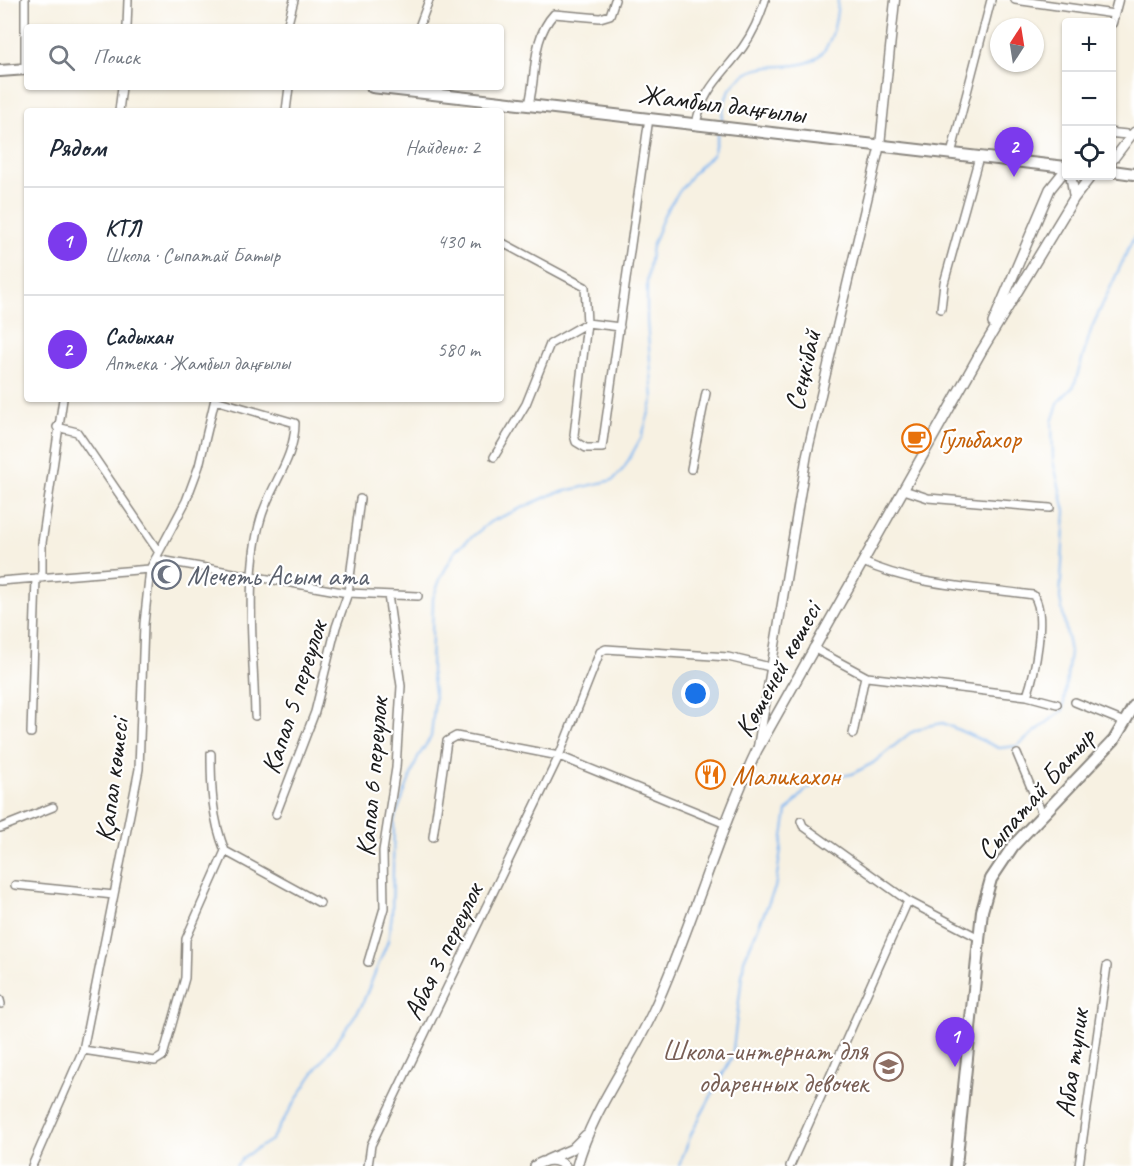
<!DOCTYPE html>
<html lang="ru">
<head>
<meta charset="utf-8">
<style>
  :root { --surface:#fff; --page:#f2f2f3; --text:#1f2937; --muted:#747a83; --line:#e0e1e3; --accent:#7c3aed }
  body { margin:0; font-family:Caveat,sans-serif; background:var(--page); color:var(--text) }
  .controls { position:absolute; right:18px; top:18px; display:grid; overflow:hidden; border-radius:6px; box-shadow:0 2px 4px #0004 }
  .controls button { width:54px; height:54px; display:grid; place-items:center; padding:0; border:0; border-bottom:2px solid var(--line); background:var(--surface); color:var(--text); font:30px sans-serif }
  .compass { position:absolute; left:990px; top:18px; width:54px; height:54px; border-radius:50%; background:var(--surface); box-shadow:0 2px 4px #0004; rotate:12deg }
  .you { position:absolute; left:696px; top:694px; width:21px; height:21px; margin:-15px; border:4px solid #fff; border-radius:50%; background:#1a73e8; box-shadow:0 0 0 9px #1a73e833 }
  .badge { display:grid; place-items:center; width:39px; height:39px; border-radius:50%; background:var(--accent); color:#fff; font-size:20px; font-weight:700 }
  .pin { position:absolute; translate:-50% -50px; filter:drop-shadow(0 2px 3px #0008) }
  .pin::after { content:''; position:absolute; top:32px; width:21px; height:18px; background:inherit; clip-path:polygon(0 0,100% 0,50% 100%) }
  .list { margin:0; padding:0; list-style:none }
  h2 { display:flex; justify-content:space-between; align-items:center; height:78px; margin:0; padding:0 24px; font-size:26px }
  h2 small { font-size:20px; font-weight:400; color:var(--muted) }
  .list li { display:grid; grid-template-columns:39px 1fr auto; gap:18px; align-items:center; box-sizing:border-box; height:108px; padding:0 24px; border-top:2px solid var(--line) }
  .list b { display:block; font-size:22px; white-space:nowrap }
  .list p { margin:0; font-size:20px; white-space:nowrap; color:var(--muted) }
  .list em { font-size:20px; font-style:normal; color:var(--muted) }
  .icon { flex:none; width:33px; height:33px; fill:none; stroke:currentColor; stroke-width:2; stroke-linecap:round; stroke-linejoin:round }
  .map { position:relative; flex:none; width:1134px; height:1166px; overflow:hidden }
  .search { position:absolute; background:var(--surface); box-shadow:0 2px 4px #0004; left:24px; top:24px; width:480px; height:66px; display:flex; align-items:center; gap:15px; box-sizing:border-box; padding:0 21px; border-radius:6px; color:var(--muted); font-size:22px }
  .panel { position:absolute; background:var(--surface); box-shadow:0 2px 4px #0004; left:24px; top:108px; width:480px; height:294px; border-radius:6px }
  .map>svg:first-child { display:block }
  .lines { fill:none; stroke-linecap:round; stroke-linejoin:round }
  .stream { stroke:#82b7f0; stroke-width:2 }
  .minor-casing { stroke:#8a867f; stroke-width:10 }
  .tertiary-casing { stroke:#8a867f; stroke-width:11 }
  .secondary-casing { stroke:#8a867f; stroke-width:12 }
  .primary-casing { stroke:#8a867f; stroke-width:14 }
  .minor { stroke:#fff; stroke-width:7 }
  .tertiary { stroke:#fff; stroke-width:8 }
  .secondary { stroke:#fff; stroke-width:9 }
  .primary { stroke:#fff; stroke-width:10 }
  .labels { text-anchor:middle; stroke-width:4.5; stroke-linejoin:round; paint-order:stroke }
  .street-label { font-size:28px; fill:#1c1c1c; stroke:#fff }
  .food-label { font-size:28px; fill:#c56008; stroke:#fff; text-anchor:start }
  .worship-label { font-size:28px; fill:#5b616d; stroke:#fff; text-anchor:start }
  .education-label { font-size:28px; fill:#785e54; stroke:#fff; text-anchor:end }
</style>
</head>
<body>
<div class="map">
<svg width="1134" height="1166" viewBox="0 0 1134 1166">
  <rect width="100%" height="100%" fill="#fff"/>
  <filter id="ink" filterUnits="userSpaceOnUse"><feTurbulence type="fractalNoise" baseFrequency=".0167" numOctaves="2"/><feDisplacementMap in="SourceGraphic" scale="12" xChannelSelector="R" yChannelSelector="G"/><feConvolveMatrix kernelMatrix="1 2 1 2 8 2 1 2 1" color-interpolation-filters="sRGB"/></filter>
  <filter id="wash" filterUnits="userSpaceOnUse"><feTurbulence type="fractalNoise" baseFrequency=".008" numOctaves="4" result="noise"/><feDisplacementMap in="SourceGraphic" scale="24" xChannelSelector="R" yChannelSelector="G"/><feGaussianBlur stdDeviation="1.35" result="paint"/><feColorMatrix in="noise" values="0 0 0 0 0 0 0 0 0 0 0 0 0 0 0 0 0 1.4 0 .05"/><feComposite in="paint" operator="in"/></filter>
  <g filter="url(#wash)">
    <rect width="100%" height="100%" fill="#f7f1e2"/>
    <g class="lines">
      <path class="stream" d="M 721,124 C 723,113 724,97 731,88 C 767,38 831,106 838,0
        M 236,1166 L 245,1156 L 271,1140 L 310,1078 L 361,1007 L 388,941 L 392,915 L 394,820 L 418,757 L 431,737 L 435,698 L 431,671 L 433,598 L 441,577 L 456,550 L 490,522 L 553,494 L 613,480 L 624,468 L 642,436 L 653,399 L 647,321 L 647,282 L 652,246 L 664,215 L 676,196 L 694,172 L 713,154 L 719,130
        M 679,1166 L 692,1132 L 732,1057 L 744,960 L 775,888 L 787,811 L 805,791 L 825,779 L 852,774 L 873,763 L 910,733 L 927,726 L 943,723 L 999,748 L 1017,746 L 1063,710 L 1070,652 L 1060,598 L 1065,511 L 1053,461 L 1052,422 L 1059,401 L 1074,386 L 1092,327 L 1134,237"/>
    </g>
  </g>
  <g filter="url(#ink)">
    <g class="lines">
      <defs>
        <path id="minor" d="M 1015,0 L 1114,14
          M 127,27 L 128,0
          M 287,27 L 294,0
          M 419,27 L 429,0
          M 25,69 L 25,0
          M 529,104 C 537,74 531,39 554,14 L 600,18 L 610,15 L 615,0
          M 119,111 L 122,87
          M 286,111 L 289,87
          M 696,124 C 703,88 723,75 743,47 C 753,33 760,17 765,0
          M 951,154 L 991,0
          M 501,242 L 585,287 L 587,323 L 574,435 L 576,442 L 586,448 L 602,448 L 649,118
          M 941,309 L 944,283 L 979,157
          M 215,400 L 295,423 C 295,459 270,486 261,518 C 244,575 254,656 255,716
          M 57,427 L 77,432 L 158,551
          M 494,457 L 526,404 L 550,344 L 587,323 L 620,327
          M 691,469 L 706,393
          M 904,490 L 928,498 L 1050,508
          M 155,559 L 348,593 L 418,596
          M 863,562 C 915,586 976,587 1033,595 C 1048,612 1034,676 1027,696
          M 42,578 L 42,543 L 63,399
          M 0,581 L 150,569
          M 813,648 L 867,677 L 1027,696 L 1057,704
          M 1075,702 L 1124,722
          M 31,733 L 36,578
          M 853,734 L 865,676
          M 1017,754 L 1043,816
          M 276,814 L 315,712 L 336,627 L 348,593 L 360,499
          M 801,821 L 803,826 L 908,901 L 979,938
          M 0,828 L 53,807
          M 433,837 L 447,741 L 456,736 L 559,756 L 726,824
          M 225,851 L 320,903
          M 15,885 L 114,895
          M 368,962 L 384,908 L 383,851 L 396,768 L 401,686 L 388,595
          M 0,1000 L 1,1004
          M 83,1050 L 155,1061 L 163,1056 L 185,978 L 186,939 L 225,851 C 212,818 211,788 211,754
          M 32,1166 L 83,1050 L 139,769 L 144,624 L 150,569 L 186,501 L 199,466 L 215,399
          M 368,1166 L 371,1145 L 559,756 L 600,652 L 606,649 L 728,657 L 770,667
          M 790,1166 L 908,901
          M 1079,1166 L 1107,966"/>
        <path id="tertiary" d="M 1112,23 L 1118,0
          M 1112,133 L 1132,135
          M 1112,161 L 1134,132
          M 758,747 L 807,454 L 880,145 L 895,0"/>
        <path id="secondary" d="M 1071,176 L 1074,195
          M 993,323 L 1050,189 L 1066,169
          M 547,1160 L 572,1149 L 586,1135
          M 535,1166 C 545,1159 556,1158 565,1166
          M 577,1166 C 591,1112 628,1065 652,1014 C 692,928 716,836 757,750 L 982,350 L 1074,198 L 1091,176"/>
        <path id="primary" d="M 0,71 L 27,69
          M 372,87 L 1066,167
          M 1112,171 L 1134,174
          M 956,1166 L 982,911 L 991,879 L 1013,846 L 1114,740 L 1134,706"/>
      </defs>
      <use href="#minor" class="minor-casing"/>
      <use href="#tertiary" class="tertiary-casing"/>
      <use href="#secondary" class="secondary-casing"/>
      <use href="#primary" class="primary-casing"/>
      <use href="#minor" class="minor"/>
      <use href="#tertiary" class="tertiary"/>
      <use href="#secondary" class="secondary"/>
      <use href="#primary" class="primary"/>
    </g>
  </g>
  <defs>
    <symbol id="cafe-ring" viewBox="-11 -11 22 22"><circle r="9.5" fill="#fff" stroke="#e8710a" stroke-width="1.5"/><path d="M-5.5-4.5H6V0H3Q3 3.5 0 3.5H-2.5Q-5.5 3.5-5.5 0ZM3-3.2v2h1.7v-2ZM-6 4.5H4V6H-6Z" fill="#e8710a"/></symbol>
    <symbol id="mosque-ring" viewBox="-11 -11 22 22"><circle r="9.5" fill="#fff" stroke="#6b7280" stroke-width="1.5"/><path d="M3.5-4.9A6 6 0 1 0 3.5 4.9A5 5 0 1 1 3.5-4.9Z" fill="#6b7280"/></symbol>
    <symbol id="restaurant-ring" viewBox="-11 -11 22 22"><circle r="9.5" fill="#fff" stroke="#e8710a" stroke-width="1.5"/><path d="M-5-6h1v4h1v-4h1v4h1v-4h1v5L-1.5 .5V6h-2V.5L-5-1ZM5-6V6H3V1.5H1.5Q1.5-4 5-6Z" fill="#e8710a"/></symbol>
    <symbol id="school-ring" viewBox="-11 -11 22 22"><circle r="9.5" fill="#fff" stroke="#8d6e63" stroke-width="1.5"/><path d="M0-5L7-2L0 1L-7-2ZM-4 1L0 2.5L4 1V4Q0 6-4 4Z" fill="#8d6e63"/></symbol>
  </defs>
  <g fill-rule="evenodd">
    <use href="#cafe-ring" x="900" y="422" width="33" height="33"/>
    <use href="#mosque-ring" x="150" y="558" width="33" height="33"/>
    <use href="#restaurant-ring" x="694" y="758" width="33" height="33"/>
    <use href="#school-ring" x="872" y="1050" width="33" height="33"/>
  </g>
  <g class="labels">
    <g class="street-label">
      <text transform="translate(722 103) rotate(7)" y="10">Жамбыл даңғылы</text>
      <text transform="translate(802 370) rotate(-77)" y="10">Сеңкібай</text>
      <text transform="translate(777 669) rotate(-61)" y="10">Көшеней көшесі</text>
      <text transform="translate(293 697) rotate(-72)" y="10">Капал 5 переулок</text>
      <text transform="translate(371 777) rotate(-85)" y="10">Капал 6 переулок</text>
      <text transform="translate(111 780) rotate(-83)" y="10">Қапал көшесі</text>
      <text transform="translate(1035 793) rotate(-49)" y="10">Сыпатай Батыр</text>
      <text transform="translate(442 951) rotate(-64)" y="10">Абая 3 переулок</text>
      <text transform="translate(1071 1063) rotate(-82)" y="10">Абая тупик</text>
    </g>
    <g class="food-label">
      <text x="938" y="448">Гульбахор</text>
      <text x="732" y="785">Маликахон</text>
    </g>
    <g class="worship-label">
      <text x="187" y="585">Мечеть Асым ата</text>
    </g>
    <g class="education-label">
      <text x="868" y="1060">Школа-интернат для<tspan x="868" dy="32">одаренных девочек</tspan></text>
    </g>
  </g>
</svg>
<div class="controls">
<button>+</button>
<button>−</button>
<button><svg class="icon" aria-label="locate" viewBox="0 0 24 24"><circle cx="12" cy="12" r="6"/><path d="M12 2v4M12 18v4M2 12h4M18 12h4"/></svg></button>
</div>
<svg class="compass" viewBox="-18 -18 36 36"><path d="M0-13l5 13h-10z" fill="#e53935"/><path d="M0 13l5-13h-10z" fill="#747a83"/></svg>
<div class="you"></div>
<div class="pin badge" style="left:955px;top:1067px">1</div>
<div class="pin badge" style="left:1014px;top:177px">2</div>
<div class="search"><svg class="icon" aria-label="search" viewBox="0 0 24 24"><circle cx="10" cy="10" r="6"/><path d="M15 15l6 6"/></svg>Поиск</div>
<section class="panel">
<h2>Рядом<small>Найдено: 2</small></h2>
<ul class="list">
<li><span class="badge">1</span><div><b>КТЛ</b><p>Школа · Сыпатай Батыр</p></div><em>430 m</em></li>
<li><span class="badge">2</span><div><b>Садыхан</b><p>Аптека · Жамбыл даңғылы</p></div><em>580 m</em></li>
</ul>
</section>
</div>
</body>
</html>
